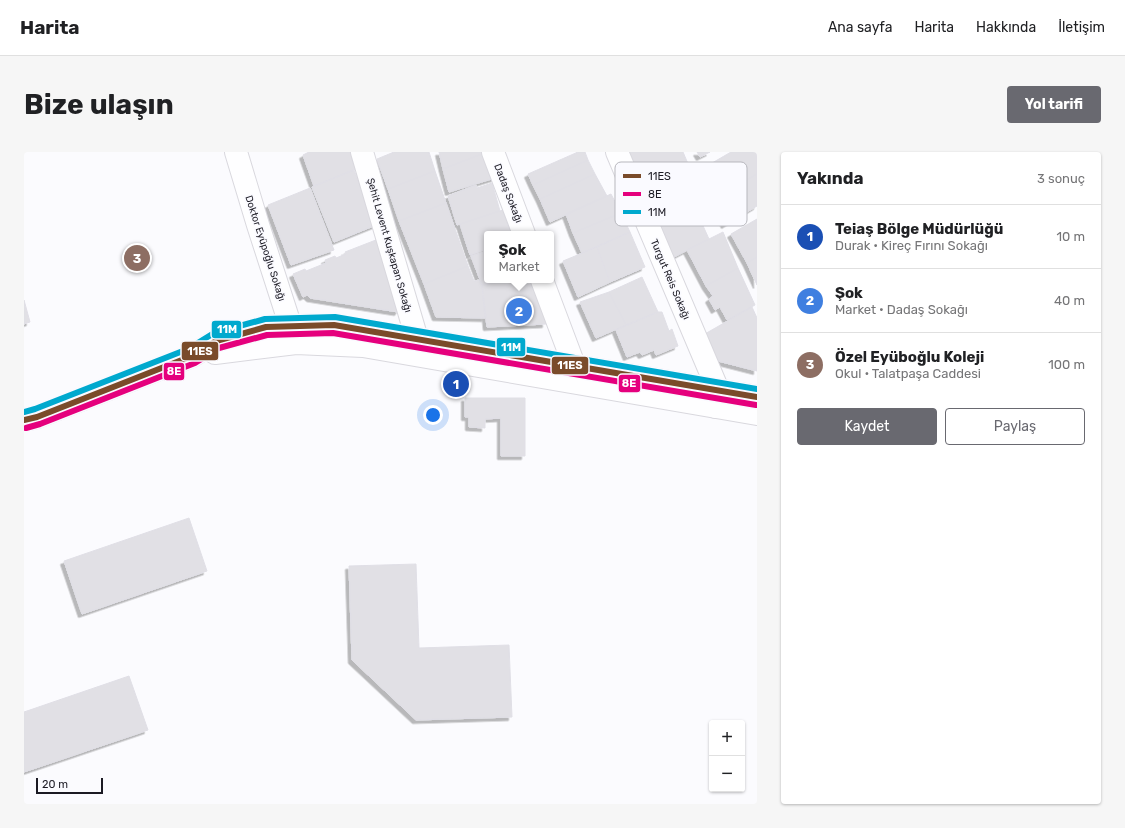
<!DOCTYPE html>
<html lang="tr">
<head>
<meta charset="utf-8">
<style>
  :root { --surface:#fff; --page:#f6f6f6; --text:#202124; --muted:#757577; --line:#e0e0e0; --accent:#696970 }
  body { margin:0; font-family:Rubik,sans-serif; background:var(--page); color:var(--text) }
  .controls { position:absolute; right:12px; bottom:12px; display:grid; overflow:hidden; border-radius:4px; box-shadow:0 1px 3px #0004 }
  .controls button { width:36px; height:36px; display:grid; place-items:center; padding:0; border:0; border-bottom:1px solid var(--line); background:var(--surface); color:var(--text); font:20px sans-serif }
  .scale { position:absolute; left:12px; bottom:10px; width:67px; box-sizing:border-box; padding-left:4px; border:2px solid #1b1a23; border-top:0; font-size:11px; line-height:14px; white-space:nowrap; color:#1b1a23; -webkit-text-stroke:3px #fafaff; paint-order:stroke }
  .you { position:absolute; left:409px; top:263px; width:14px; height:14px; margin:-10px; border:3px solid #fff; border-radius:50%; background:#1a73e8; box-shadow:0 0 0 6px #1a73e833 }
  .badge { display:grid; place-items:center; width:26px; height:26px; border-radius:50%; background:var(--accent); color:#fff; font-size:13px; font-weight:700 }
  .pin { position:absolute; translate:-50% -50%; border:2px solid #fff; box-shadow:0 1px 4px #0006 }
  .popup { position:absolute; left:460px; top:79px; width:70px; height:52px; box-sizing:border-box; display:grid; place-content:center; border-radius:4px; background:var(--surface); filter:drop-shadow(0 1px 3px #0005); font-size:13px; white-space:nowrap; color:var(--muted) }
  .popup b { font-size:15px; color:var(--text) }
  .popup::after { content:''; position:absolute; left:50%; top:100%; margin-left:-8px; border:8px solid transparent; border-top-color:var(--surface) }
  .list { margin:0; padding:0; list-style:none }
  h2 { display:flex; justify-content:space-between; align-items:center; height:52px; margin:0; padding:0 16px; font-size:17px }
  h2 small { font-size:13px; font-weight:400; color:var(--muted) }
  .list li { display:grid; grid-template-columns:26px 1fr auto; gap:12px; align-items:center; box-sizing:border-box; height:64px; padding:0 16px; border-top:1px solid var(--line) }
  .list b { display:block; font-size:15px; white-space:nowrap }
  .list p { margin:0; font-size:13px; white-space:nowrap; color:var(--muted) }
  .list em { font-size:13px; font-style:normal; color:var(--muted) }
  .actions { display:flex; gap:8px; padding:12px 16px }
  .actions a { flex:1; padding:9px 0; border:1px solid var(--accent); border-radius:4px; text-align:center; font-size:14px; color:var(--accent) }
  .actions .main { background:var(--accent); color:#fff }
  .map { position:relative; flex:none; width:733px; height:652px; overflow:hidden; border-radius:4px }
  header { display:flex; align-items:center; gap:24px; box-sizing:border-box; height:56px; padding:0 20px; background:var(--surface); border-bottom:1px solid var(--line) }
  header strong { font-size:19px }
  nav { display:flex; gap:22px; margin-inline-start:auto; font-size:14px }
  .intro { display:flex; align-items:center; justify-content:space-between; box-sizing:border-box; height:96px; padding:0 24px }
  h1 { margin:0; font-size:28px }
  .button { padding:10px 18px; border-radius:4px; background:var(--accent); color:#fff; font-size:14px; font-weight:700 }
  main { display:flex; gap:24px; padding:0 24px }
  aside { flex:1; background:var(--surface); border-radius:4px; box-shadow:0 1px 3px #0004 }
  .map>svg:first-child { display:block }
  .building { fill:#e1e0e5; stroke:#e0dfe6; filter:url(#shadow) }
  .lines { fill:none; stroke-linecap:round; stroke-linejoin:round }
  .street-casing { stroke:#d9d8de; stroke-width:24 }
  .secondary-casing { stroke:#d9d8de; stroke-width:24 }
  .street { stroke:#fefeff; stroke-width:22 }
  .secondary { stroke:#fefeff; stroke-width:22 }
  .bus-1-casing { stroke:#fafaff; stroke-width:9 }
  .bus-2-casing { stroke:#fafaff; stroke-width:9 }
  .bus-3-casing { stroke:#fafaff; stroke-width:9 }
  .bus-1 { stroke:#7a4b2a; stroke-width:6 }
  .bus-2 { stroke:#e5007d; stroke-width:6 }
  .bus-3 { stroke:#00a9ce; stroke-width:6 }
  .labels { text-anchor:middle; stroke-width:3; stroke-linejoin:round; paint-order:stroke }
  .street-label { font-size:10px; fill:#1b1a23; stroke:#fafaff }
  .key { fill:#fafaff; stroke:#b7b7bd; stroke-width:1 }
  .key-label { font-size:11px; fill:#1b1a23 }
  .line-badge { stroke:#fafaff; stroke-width:1.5 }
  .badge-label { font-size:11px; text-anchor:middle; font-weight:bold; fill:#fff }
</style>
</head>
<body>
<header>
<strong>Harita</strong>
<nav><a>Ana sayfa</a><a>Harita</a><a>Hakkında</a><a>İletişim</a></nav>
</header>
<div class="intro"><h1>Bize ulaşın</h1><a class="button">Yol tarifi</a></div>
<main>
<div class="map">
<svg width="733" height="652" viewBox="0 0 733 652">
  <defs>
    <filter id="shadow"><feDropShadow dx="-3.5" dy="3.5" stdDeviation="0" flood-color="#0004"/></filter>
  </defs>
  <rect width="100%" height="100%" fill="#fbfbfe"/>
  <path class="building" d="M 285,0 L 326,0 L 332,17 L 290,34 L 279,3 Z
    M 370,0 L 405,0 L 411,19 L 364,37 L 353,7 Z
    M 415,0 L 463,0 L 419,17 Z
    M 463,0 L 474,25 L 425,40 L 419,17 Z
    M 554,0 L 561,0 L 564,8 L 509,33 L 504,22 Z
    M 596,0 L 659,0 L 665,14 L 612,37 Z
    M 673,0 L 686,0 L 676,5 Z
    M 707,0 L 733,0 L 733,22 L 689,47 L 676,18 Z
    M 564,8 L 571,22 L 516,47 L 509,33 Z
    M 330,18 L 352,73 L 310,90 L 288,35 Z
    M 411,19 L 422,51 L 375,69 L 364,37 Z
    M 669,20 L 683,50 L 632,77 L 616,46 Z
    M 571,22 L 583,44 L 526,70 L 516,47 Z
    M 733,22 L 733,54 L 701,73 L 689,47 Z
    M 468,31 L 476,59 L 433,73 L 424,44 L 452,33 L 453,36 Z
    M 286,36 L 310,98 L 267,113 L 244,53 Z
    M 587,42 L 597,61 L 549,81 L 542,62 Z
    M 422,51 L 444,114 L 400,132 L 375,69 Z
    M 671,56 L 685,87 L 646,107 L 632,77 Z
    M 479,58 L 487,82 L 463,82 L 463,97 L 446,103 L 436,72 Z
    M 597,61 L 606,80 L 558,101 L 549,81 Z
    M 733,67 L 733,105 L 723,111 L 707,82 Z
    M 606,80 L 621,115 L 586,130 L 573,95 Z
    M 699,80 L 714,116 L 682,134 L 663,98 Z
    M 357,86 L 380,150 L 374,160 L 286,146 L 283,143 L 279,145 L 269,122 L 281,117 L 282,119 L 302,111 L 301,108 L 311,104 L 312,106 L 322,102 L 321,100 Z
    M 573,95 L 586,130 L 554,145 L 539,109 Z
    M 463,99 L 463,128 L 481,128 L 458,133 L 447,104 Z
    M 733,105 L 733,133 L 723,111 Z
    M 444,114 L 450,129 L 455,128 L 458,133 L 461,166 L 412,165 L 400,132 Z
    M 714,116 L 731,153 L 703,168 L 696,155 L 691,158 L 685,147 L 689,144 L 682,134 Z
    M 618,125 L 634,160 L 602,173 L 585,140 Z
    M 479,129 L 501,134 L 501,132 L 518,131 L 522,172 L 463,175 L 458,133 Z
    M 585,140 L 602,173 L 572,186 L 556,150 Z
    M 0,148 L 6,170 L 0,172 Z
    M 728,155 L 733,166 L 733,219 L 690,208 L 679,183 Z
    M 634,160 L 638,160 L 645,179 L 648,177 L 654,194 L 632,203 L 630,198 L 618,203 L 616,200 L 603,205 L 592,178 Z
    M 441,246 L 501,246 L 501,304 L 477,304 L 477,266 L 461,267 L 461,276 L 445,275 L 445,265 L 441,265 Z
    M 165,366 L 183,419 L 58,462 L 40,409 Z
    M 392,412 L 395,496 L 485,493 L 488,565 L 392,568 L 328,508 L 325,414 Z
    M 105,524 L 124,578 L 0,620 L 0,560 Z"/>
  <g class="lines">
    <defs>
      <path id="street" d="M 212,0 L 234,73 L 272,191
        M 338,0 L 393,187
        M 469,0 L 500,82
        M 593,0 L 694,238 L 692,255
        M 518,128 L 550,213 L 549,229"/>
      <path id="secondary" d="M 191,201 L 272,191 L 339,194 L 733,262
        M 0,268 L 13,265 L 168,204 L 192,189 L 242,175 L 310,173 L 733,245"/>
    </defs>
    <use href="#street" class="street-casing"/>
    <use href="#secondary" class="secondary-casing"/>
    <use href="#street" class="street"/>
    <use href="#secondary" class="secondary"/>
    <defs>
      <path id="bus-1" d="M 0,268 L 13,265 L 168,204 L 192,189 L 242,175 L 310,173 L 733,245"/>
      <path id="bus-2" d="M 2,276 L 16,272 L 171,211 L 195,196 L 243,183 L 309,181 L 732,253"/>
      <path id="bus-3" d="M 0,260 L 11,257 L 164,197 L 190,181 L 241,167 L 311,165 L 733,237"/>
    </defs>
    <use href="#bus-1" class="bus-1-casing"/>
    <use href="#bus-2" class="bus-2-casing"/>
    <use href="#bus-3" class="bus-3-casing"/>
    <use href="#bus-1" class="bus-1"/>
    <use href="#bus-2" class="bus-2"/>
    <use href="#bus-3" class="bus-3"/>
  </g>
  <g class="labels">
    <g class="street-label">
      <text transform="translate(485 41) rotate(69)" y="4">Dadaş Sokağı</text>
      <text transform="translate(366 93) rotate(74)" y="4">Şehit Levent Kuşkapan Sokağı</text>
      <text transform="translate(242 96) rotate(72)" y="4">Doktor Eyüpoğlu Sokağı</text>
      <text transform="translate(647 127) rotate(67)" y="4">Turgut Reis Sokağı</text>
    </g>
  </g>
  <rect x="591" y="10" width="132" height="64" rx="6" class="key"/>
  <rect x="599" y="22" width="18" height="4" fill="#7a4b2a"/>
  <rect x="599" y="40" width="18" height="4" fill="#e5007d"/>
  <rect x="599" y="58" width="18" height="4" fill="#00a9ce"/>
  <g class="key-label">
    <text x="624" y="28">11ES</text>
    <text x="624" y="46">8E</text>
    <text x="624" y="64">11M</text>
  </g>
  <g class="line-badge">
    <rect x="187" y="168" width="31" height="19" rx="4" fill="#00a9ce"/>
    <rect x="472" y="185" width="30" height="20" rx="4" fill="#00a9ce"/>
    <rect x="157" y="189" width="38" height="20" rx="4" fill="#7a4b2a"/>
    <rect x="527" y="204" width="38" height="19" rx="4" fill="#7a4b2a"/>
    <rect x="139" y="210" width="22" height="19" rx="4" fill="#e5007d"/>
    <rect x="594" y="222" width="23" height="19" rx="4" fill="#e5007d"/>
  </g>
  <g class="badge-label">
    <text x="203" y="181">11M</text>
    <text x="487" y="199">11M</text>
    <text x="176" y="203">11ES</text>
    <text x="546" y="217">11ES</text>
    <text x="150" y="223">8E</text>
    <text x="605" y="235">8E</text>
  </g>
</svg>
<div class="controls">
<button>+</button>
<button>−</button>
</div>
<div class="scale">20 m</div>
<div class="you"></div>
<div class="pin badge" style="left:432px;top:232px;background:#1a4fb4">1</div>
<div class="pin badge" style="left:495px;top:159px;background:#3f7fe0">2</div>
<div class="popup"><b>Şok</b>Market</div>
<div class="pin badge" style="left:113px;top:106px;background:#8d6e63">3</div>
</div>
<aside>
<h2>Yakında<small>3 sonuç</small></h2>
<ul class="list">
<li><span class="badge" style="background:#1a4fb4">1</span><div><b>Teiaş Bölge Müdürlüğü</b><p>Durak · Kireç Fırını Sokağı</p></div><em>10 m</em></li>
<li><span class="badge" style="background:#3f7fe0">2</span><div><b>Şok</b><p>Market · Dadaş Sokağı</p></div><em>40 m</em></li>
<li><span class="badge" style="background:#8d6e63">3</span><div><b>Özel Eyüboğlu Koleji</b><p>Okul · Talatpaşa Caddesi</p></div><em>100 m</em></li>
</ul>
<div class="actions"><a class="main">Kaydet</a><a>Paylaş</a></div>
</aside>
</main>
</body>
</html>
